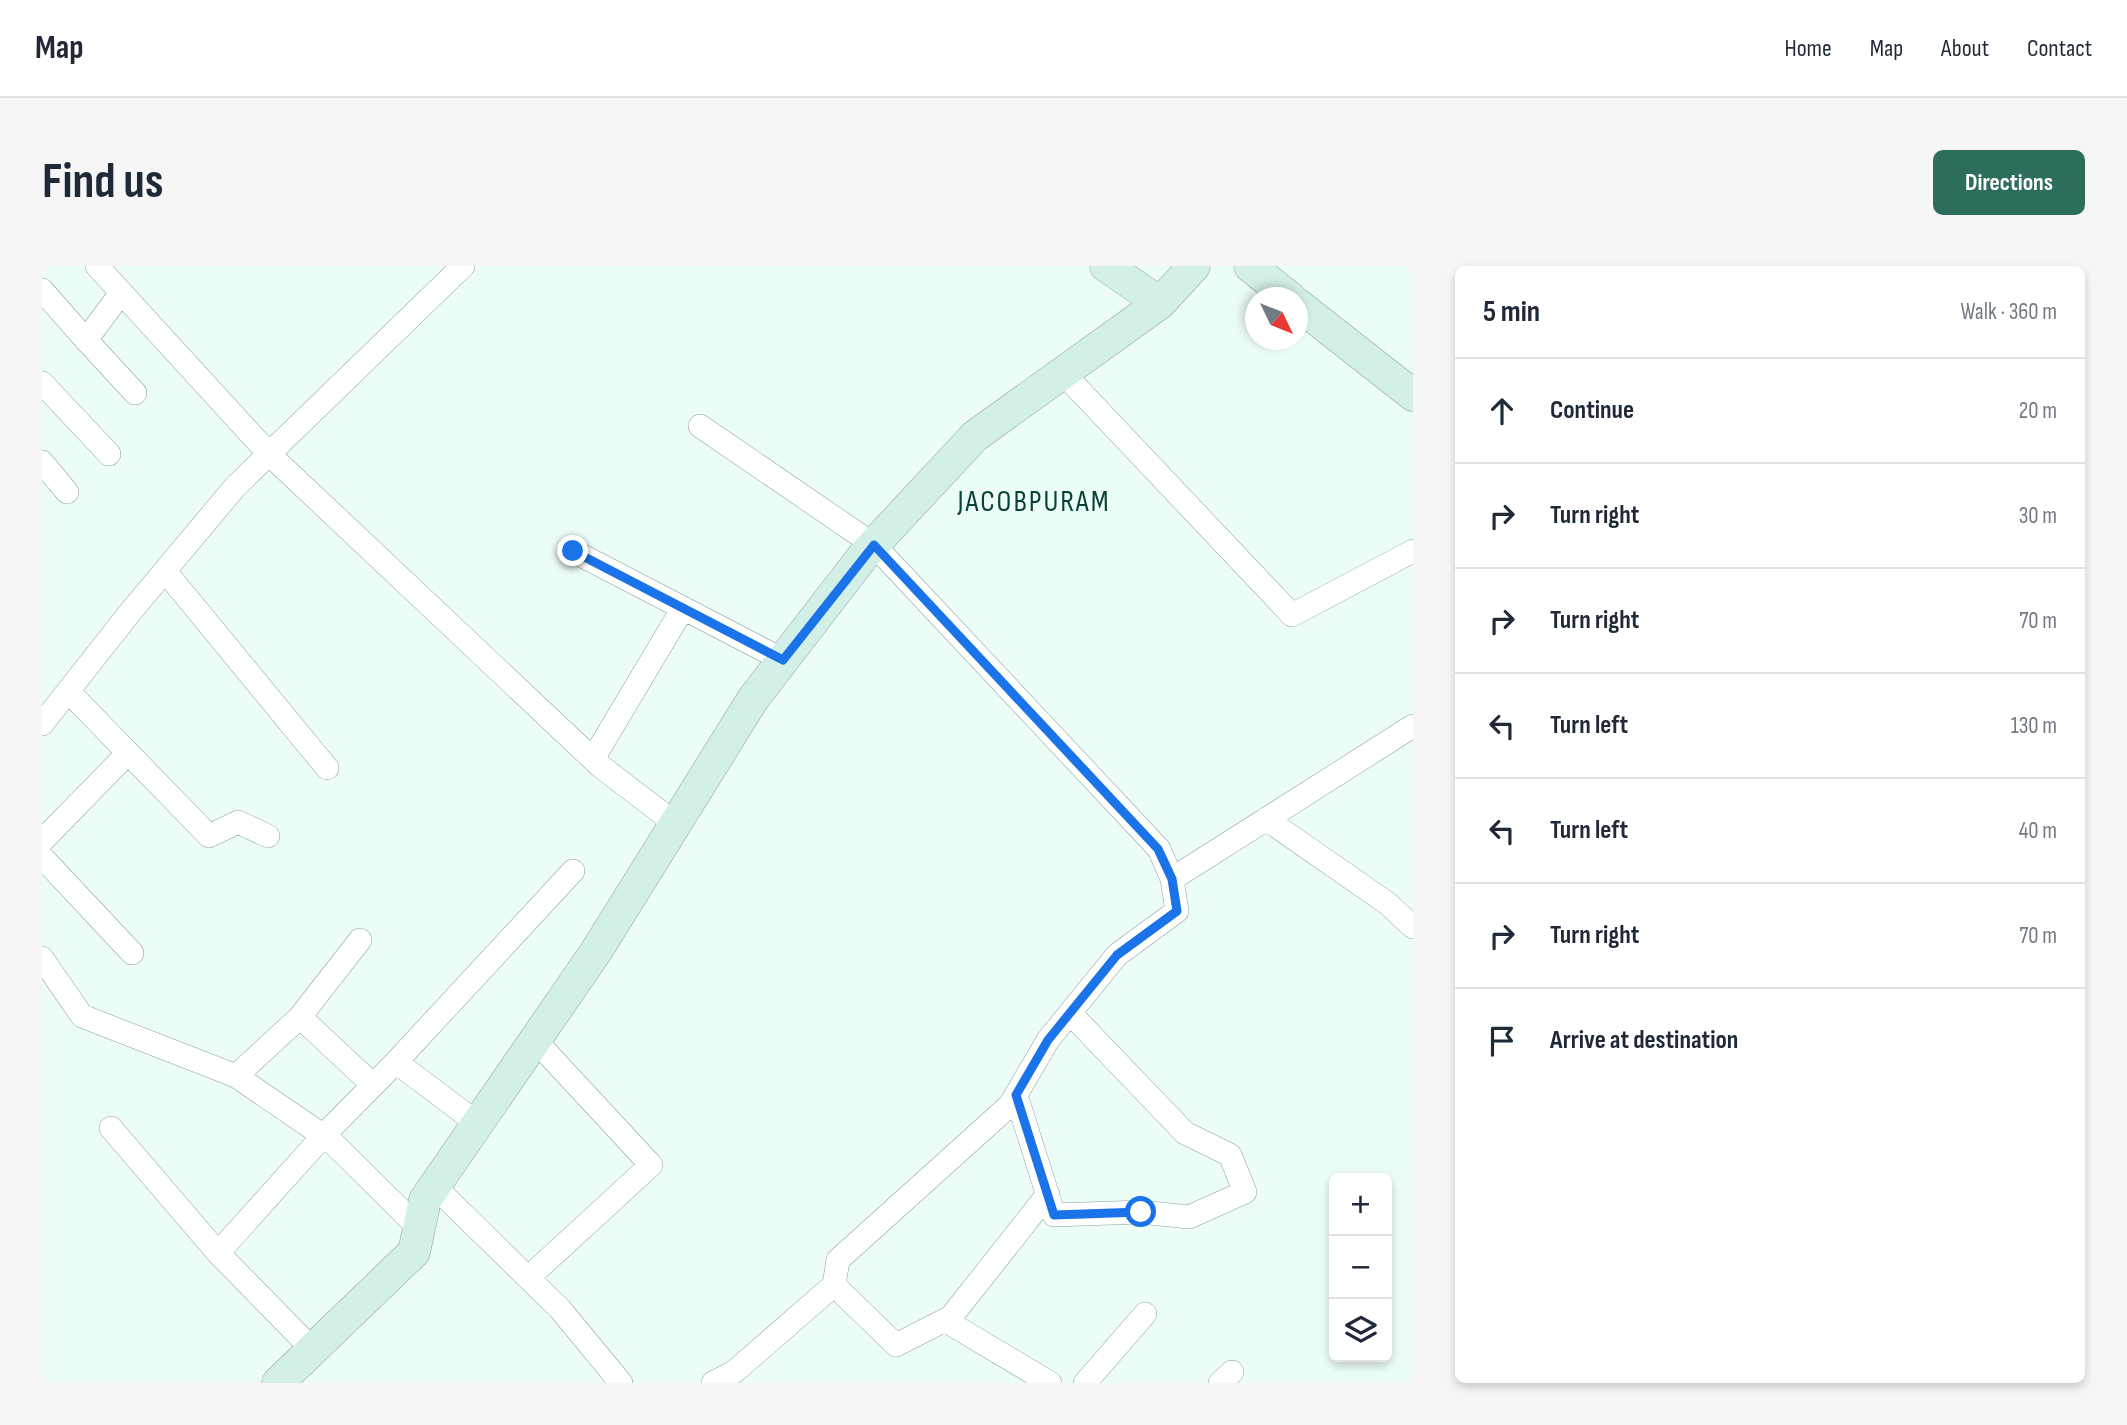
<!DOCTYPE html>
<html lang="en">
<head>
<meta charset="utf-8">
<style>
  :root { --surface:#fff; --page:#f6f6f7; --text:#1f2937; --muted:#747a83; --line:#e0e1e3; --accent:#2c6d5c }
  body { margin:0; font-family:"Sofia Sans Condensed",sans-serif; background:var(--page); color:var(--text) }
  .controls { position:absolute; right:21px; bottom:21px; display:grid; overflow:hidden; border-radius:10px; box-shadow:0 4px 10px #0003 }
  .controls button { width:63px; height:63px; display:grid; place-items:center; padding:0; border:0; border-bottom:2px solid var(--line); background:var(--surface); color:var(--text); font:35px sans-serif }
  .compass { position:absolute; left:1203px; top:21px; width:63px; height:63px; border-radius:50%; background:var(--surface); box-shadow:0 4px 10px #0003; rotate:133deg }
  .stop { position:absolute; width:21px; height:21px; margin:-16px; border:5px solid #1a73e8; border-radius:50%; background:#fff }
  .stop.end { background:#1a73e8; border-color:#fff; box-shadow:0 2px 7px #0008 }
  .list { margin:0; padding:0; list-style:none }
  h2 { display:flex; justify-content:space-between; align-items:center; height:91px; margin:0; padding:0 28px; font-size:30px }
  h2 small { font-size:23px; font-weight:400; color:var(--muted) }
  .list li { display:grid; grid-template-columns:46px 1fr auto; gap:21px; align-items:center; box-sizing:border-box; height:105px; padding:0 28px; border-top:2px solid var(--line) }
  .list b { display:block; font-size:26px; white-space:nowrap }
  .list em { font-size:23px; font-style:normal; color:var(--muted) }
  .icon { flex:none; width:38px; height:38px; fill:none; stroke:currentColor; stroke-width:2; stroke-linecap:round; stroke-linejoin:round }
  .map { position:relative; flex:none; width:1371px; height:1117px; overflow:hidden; border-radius:10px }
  header { display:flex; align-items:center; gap:42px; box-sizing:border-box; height:98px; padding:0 35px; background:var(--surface); border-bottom:2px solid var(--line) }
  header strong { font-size:33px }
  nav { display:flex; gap:38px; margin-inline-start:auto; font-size:24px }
  .intro { display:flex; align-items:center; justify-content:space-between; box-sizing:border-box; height:168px; padding:0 42px }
  h1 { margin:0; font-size:49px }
  .button { padding:18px 32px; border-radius:10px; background:var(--accent); color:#fff; font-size:24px; font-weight:700 }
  main { display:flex; gap:42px; padding:0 42px }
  aside { flex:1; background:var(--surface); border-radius:10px; box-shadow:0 4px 10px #0003 }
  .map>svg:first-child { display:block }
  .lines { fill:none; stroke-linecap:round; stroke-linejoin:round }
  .street-casing { stroke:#91a09b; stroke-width:24 }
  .secondary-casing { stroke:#91a09b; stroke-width:33 }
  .street { stroke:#fff; stroke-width:23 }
  .secondary { stroke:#d3f0e8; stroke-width:32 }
  .route { stroke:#1a73e8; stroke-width:9 }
  .labels { text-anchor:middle; stroke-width:6; stroke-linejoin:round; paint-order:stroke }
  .quarter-label { font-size:30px; letter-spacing:2px; fill:#084135; stroke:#ecfcf6 }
</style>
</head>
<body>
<header>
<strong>Map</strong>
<nav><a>Home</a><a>Map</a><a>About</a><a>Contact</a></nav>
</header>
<div class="intro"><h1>Find us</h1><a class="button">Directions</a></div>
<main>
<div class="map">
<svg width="1371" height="1117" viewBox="0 0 1371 1117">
  <rect width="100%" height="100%" fill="#ecfcf6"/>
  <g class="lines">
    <defs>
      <path id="street" d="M 55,0 L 227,188 L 557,499 L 634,558
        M 0,24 L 44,74 L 79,27
        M 44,74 L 93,127
        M 1021,107 L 1250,349 L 1371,285
        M 0,117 L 67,188
        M 658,160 L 832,279 L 1117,583 L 1130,613 L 1135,645 L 1075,689 L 1006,774 L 968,839 L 796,994 L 792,1019 L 692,1106 L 671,1117
        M 0,196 L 25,226
        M 531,285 L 741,394
        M 123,305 L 285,502
        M 26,425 L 167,570 L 196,556 L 226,570
        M 0,458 L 90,344 L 193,221 L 421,0
        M 551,493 L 641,342
        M 1224,553 L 1345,637 L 1371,661
        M 0,575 L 86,487
        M 0,591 L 90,687
        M 1130,613 L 1371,460
        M 0,692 L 40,750 L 194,810 L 289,875 L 377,962
        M 258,751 L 331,819
        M 354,796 L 435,857
        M 194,810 L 258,751 L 318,674
        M 974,829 L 1012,949 L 1099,946 L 1147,951 L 1203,926 L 1188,889 L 1143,867 L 1028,747
        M 69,862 L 176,987
        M 392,920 L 518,1043 L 579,1117
        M 486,1012 L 609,899 L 493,774
        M 792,1019 L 854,1079 L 909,1051 L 1006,928
        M 904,1055 L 1008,1117
        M 270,1083 L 176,987 L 281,870 L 354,796 L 531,605
        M 1043,1117 L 1103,1048
        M 1178,1117 L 1190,1106"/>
      <path id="secondary" d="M 1064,0 L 1118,37
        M 1208,0 L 1248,32
        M 1255,38 L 1371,129
        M 236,1117 L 372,986 L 383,934 L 555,684 L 711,433 L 822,289 L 933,170 L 1118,37 L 1152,0"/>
    </defs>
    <use href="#street" class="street-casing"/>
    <use href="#secondary" class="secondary-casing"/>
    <use href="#street" class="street"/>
    <use href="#secondary" class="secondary"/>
  </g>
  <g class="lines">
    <path class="route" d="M 531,285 L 741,394 L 832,279 L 1116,583 L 1130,613 L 1135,645 L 1075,689 L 1006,774 L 974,829 L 1012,949 L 1099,946"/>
  </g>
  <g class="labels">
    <g class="quarter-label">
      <text x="992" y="245">JACOBPURAM</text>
    </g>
  </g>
</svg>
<div class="controls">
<button>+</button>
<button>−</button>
<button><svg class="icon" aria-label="layers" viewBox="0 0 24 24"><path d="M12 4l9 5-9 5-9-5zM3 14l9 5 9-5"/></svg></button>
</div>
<svg class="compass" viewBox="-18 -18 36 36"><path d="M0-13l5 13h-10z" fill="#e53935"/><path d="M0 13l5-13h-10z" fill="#747a83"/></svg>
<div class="stop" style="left:1099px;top:946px"></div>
<div class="stop end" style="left:531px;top:285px"></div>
</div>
<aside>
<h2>5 min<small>Walk · 360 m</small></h2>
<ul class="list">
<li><svg class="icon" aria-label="ahead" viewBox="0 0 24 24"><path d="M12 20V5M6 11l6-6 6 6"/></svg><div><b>Continue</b></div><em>20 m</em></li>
<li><svg class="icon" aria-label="right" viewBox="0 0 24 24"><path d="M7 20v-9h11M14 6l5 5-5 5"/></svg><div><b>Turn right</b></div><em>30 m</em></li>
<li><svg class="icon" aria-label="right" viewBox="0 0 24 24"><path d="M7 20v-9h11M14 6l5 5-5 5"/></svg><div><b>Turn right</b></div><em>70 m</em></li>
<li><svg class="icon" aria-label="left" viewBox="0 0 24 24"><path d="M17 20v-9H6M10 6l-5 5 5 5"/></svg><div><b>Turn left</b></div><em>130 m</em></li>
<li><svg class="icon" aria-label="left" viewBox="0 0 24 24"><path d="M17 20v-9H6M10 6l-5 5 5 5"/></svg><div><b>Turn left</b></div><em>40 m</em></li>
<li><svg class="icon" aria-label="right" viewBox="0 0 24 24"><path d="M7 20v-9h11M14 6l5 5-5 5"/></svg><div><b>Turn right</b></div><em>70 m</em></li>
<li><svg class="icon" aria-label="arrive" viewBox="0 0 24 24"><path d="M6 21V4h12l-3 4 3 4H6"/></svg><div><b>Arrive at destination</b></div></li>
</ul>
</aside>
</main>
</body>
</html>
